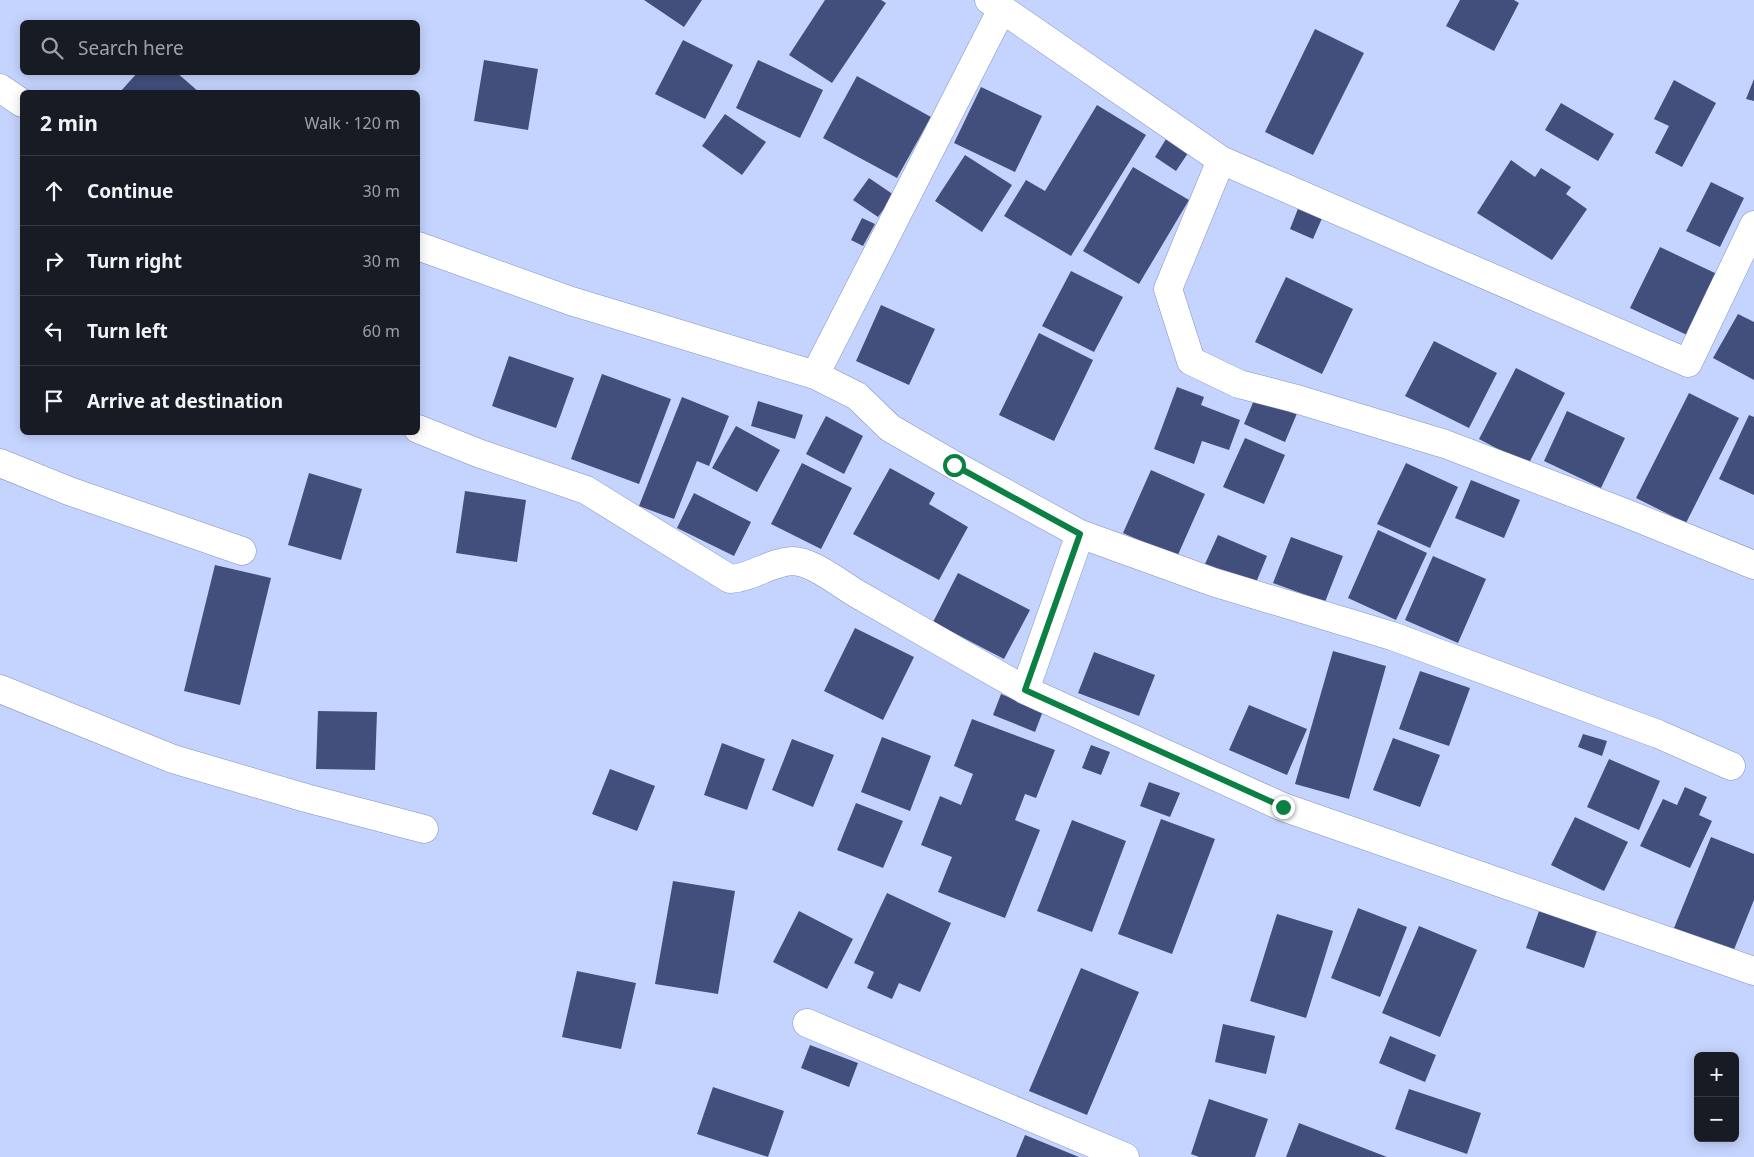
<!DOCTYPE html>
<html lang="en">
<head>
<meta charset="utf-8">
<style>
  :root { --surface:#171b24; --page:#242831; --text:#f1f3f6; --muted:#9ea1a6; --line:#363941 }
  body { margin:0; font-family:"Noto Sans",sans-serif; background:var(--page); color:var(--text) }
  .controls { position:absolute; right:15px; bottom:15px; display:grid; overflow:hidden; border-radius:8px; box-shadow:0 2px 12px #0003 }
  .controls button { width:45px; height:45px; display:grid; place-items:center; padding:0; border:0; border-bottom:1px solid var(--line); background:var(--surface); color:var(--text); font:25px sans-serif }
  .stop { position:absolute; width:15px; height:15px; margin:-11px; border:4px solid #0b8043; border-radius:50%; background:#fff }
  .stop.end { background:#0b8043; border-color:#fff; box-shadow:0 1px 5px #0008 }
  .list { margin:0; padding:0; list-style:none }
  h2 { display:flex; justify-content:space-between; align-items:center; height:65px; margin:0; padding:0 20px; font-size:21px }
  h2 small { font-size:16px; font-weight:400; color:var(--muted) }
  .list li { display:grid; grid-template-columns:32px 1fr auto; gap:15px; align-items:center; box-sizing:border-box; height:70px; padding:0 20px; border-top:1px solid var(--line) }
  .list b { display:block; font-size:19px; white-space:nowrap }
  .list em { font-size:16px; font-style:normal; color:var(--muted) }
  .icon { flex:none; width:28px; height:28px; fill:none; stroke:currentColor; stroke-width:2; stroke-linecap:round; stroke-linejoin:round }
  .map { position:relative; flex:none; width:1754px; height:1157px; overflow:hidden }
  .search { position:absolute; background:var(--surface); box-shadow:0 2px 12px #0003; left:20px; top:20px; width:400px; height:55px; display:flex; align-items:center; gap:12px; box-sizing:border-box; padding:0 18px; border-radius:8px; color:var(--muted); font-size:19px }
  .panel { position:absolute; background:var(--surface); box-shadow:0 2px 12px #0003; left:20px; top:90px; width:400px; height:345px; border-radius:8px }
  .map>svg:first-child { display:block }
  .building { fill:#424f7c }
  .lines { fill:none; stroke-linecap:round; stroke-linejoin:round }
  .street-casing { stroke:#8292c3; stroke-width:29 }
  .street { stroke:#fff; stroke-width:28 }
  .route { stroke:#0b8043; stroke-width:6 }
</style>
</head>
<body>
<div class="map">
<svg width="1754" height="1157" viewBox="0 0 1754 1157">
  <rect width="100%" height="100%" fill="#c5d4fe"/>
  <path class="building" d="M 644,0 L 702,0 L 684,27 Z
    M 825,0 L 881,0 L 886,3 L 832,83 L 789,55 Z
    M 1460,0 L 1514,0 L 1519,3 L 1494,51 L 1446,26 Z
    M 1315,29 L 1364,53 L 1313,155 L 1265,132 Z
    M 683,40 L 733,65 L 705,119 L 655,94 Z
    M 484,60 L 538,69 L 528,130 L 474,121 Z
    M 758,60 L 823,90 L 800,138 L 736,108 Z
    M 138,72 L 176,72 L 199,92 L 120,92 Z
    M 857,76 L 931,117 L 897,178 L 823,138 Z
    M 1754,79 L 1754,101 L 1746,99 Z
    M 1674,80 L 1716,103 L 1682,167 L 1655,153 L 1669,126 L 1654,119 Z
    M 981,87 L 1042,116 L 1015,172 L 954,143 Z
    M 1561,103 L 1614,134 L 1598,161 L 1545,130 Z
    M 1097,105 L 1146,135 L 1071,256 L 1004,216 L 1026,180 L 1045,191 Z
    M 725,114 L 766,142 L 742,175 L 702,146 Z
    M 1166,139 L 1188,153 L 1176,171 L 1155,157 Z
    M 965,155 L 1012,185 L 982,232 L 935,201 Z
    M 1511,160 L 1535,177 L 1541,168 L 1571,187 L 1566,194 L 1587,209 L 1552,260 L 1477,213 Z
    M 1133,167 L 1189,200 L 1139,284 L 1083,251 Z
    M 869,178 L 894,195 L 878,217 L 853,200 Z
    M 1711,182 L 1744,198 L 1720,247 L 1686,231 Z
    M 1299,206 L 1323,216 L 1313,239 L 1290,229 Z
    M 862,218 L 875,224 L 863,246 L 851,240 Z
    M 1660,247 L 1717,274 L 1687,335 L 1630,308 Z
    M 1071,271 L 1123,297 L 1094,352 L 1042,326 Z
    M 1286,277 L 1353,309 L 1322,374 L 1255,342 Z
    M 881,305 L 935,329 L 909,385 L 856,361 Z
    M 1738,314 L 1754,322 L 1754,380 L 1713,358 Z
    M 1039,333 L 1093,360 L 1054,441 L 999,415 Z
    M 1434,341 L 1497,373 L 1469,428 L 1405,396 Z
    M 509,356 L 574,378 L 556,428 L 492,406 Z
    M 1516,368 L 1565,393 L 1528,465 L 1479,439 Z
    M 602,374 L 671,399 L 639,484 L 571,459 Z
    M 1177,387 L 1204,397 L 1201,405 L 1240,420 L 1229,450 L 1202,441 L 1194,464 L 1154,449 Z
    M 1257,393 L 1298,411 L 1285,442 L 1244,424 Z
    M 1689,393 L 1739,418 L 1686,523 L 1636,498 Z
    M 682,397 L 729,416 L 709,466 L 697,461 L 674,519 L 639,506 Z
    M 758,401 L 803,415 L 795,439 L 751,426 Z
    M 1567,411 L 1625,438 L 1601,488 L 1544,461 Z
    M 1749,415 L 1754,417 L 1754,495 L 1719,479 Z
    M 826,416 L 863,436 L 844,474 L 806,454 Z
    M 736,426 L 780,450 L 757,492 L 712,468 Z
    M 1245,438 L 1285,455 L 1264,504 L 1223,487 Z
    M 802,463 L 852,488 L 821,549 L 771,524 Z
    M 1406,463 L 1458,487 L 1430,548 L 1377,524 Z
    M 890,468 L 935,493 L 929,504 L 968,527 L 939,580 L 853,534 Z
    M 1151,470 L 1205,494 L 1177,557 L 1123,533 Z
    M 309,473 L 362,489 L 341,560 L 288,545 Z
    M 1471,480 L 1520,500 L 1504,538 L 1455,518 Z
    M 465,491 L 526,500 L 517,562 L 456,553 Z
    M 694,493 L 751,522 L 734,556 L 677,528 Z
    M 1378,530 L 1427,553 L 1396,620 L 1348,598 Z
    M 1218,535 L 1267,556 L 1255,585 L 1205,564 Z
    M 1291,537 L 1343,556 L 1325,602 L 1273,583 Z
    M 1433,556 L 1486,579 L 1458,643 L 1405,620 Z
    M 215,565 L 271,578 L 240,705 L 184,691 Z
    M 958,573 L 1030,610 L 1004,659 L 933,622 Z
    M 855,628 L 914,657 L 883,720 L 824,691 Z
    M 1333,651 L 1386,666 L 1349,799 L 1295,784 Z
    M 1094,652 L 1155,675 L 1139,716 L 1078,693 Z
    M 1420,671 L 1470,688 L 1449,746 L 1399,729 Z
    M 1001,694 L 1043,711 L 1035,732 L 993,715 Z
    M 1249,705 L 1307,729 L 1287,775 L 1229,750 Z
    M 318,711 L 377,712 L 375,770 L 316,769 Z
    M 972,719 L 1055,750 L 1036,798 L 1025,794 L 1015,820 L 1040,830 L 1005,918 L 938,892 L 952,857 L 921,845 L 940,796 L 961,805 L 973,774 L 954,766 Z
    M 1583,734 L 1607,741 L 1602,756 L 1578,747 Z
    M 882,737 L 931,756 L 910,811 L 861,792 Z
    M 1393,738 L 1440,755 L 1420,807 L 1373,790 Z
    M 792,739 L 834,755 L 813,807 L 772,790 Z
    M 722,743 L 765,759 L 747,810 L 704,795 Z
    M 1091,745 L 1110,752 L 1101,775 L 1082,768 Z
    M 1609,759 L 1660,781 L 1639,830 L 1587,807 Z
    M 610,769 L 655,786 L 637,831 L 592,814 Z
    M 1149,782 L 1180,793 L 1170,817 L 1140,806 Z
    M 1685,787 L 1707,797 L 1699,815 L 1712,821 L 1690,868 L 1640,846 L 1663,799 L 1677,805 Z
    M 856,803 L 903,821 L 883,868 L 837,850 Z
    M 1575,817 L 1628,842 L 1604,891 L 1551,865 Z
    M 1161,819 L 1215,839 L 1172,954 L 1118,934 Z
    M 1072,820 L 1126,841 L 1092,932 L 1037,911 Z
    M 1711,837 L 1754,854 L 1754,900 L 1731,957 L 1672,933 Z
    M 673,881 L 735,891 L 718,994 L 655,984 Z
    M 887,893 L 951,923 L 920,992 L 899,983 L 892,999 L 867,988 L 874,972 L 854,963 Z
    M 1358,908 L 1407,927 L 1380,997 L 1331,978 Z
    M 799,911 L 853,939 L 827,989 L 773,962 Z
    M 1539,911 L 1597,931 L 1584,968 L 1526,948 Z
    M 1277,914 L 1333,931 L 1306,1018 L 1250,1001 Z
    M 1419,926 L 1477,950 L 1440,1037 L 1382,1013 Z
    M 1081,968 L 1139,992 L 1087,1115 L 1029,1091 Z
    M 577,971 L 636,983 L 621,1049 L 562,1037 Z
    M 1223,1024 L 1275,1036 L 1266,1074 L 1215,1062 Z
    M 1390,1036 L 1436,1055 L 1425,1082 L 1379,1063 Z
    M 810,1045 L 858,1063 L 849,1087 L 801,1068 Z
    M 713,1087 L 784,1111 L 768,1157 L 697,1134 Z
    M 1409,1089 L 1481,1113 L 1467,1154 L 1395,1129 Z
    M 1209,1099 L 1268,1119 L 1255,1157 L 1199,1157 L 1191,1154 Z
    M 1299,1123 L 1387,1157 L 1286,1157 Z
    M 1025,1135 L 1079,1157 L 1016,1157 Z"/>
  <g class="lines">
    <defs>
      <path id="street" d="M 989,0 L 1221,160 L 1168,289 L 1191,361 L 1239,384 L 1293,398 L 1445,444 L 1623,512 L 1754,565
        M 1002,9 L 815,375 L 857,396 L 890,428 L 954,465 L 1080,534 L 1213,582 L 1392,636 L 1658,734 L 1731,766
        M 0,88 L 22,103
        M 1221,160 L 1688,363 L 1754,225
        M 418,246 L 571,301 L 815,375
        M 418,429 L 478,453 L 586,490 L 730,579 C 752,578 770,562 792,561 C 813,561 841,585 859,595 C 914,627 970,658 1025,690
        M 0,463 L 69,491 L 242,551
        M 1080,534 L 1025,690 L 1283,807 L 1754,971
        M 0,689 L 173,759 L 306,798 L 424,829
        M 807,1023 L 1125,1157"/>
    </defs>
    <use href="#street" class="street-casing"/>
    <use href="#street" class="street"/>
  </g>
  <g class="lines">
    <path class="route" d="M 954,465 L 1080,534 L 1025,690 L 1283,807"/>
  </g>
</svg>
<div class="controls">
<button>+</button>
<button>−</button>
</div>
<div class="stop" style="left:954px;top:465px"></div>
<div class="stop end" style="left:1283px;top:807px"></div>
<div class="search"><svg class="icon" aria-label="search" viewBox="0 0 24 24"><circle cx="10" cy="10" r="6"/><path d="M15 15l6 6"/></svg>Search here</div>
<section class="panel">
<h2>2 min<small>Walk · 120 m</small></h2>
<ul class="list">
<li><svg class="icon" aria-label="ahead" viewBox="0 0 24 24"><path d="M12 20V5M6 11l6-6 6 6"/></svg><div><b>Continue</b></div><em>30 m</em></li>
<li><svg class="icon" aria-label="right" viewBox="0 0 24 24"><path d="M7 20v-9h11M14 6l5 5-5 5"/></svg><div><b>Turn right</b></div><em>30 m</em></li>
<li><svg class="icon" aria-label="left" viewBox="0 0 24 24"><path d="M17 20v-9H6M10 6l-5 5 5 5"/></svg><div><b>Turn left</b></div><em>60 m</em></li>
<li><svg class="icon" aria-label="arrive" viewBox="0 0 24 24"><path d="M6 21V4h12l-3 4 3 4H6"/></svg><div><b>Arrive at destination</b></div></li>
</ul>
</section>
</div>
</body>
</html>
